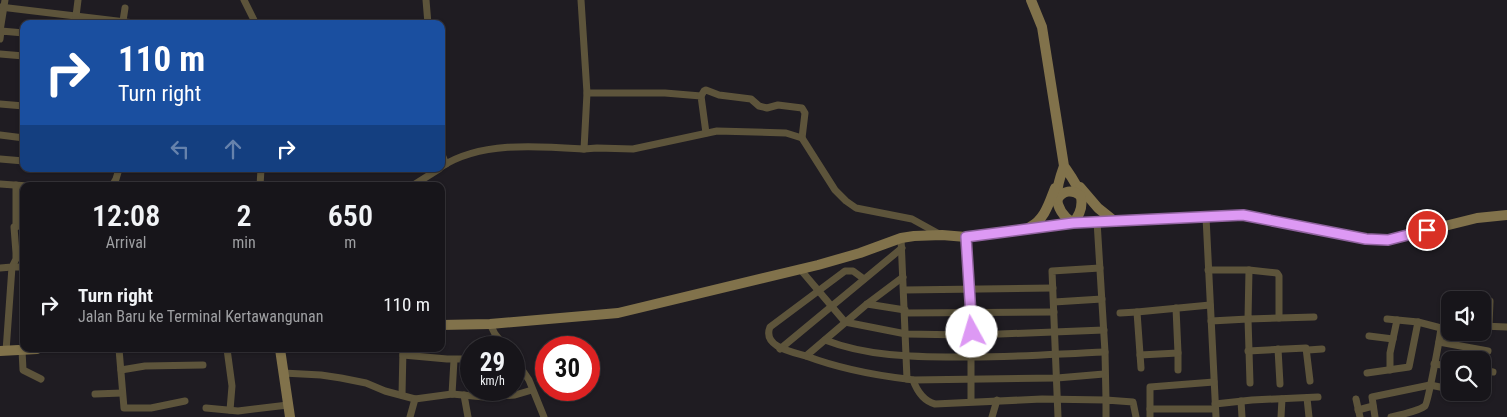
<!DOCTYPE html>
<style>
body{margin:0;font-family:"Roboto Condensed",sans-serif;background:#201e23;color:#f1f3f6;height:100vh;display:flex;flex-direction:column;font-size:19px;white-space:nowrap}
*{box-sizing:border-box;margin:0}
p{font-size:16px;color:#9e9fa2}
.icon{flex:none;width:28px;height:28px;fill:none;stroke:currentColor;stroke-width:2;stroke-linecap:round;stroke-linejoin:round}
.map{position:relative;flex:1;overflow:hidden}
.sheet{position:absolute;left:20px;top:182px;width:425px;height:170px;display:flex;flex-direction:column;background:#17151a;border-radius:10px;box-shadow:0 1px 4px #0004,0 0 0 1px #363439}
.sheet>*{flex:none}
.guide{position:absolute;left:20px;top:20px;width:425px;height:152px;border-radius:10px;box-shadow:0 1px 4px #0004,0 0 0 1px #363439;background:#1a4fa0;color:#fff;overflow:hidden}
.fabs{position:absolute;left:1441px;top:291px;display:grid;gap:10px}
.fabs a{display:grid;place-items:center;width:50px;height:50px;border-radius:10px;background:#17151a;box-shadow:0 1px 4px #0004,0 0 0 1px #363439;font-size:25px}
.speed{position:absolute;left:460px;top:336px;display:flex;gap:10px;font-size:25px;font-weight:700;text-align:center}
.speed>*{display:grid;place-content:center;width:65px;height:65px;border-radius:50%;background:#17151a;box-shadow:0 1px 4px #0004,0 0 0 1px #363439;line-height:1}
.speed small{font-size:12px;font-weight:400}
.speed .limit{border:8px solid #d22;background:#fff;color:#111}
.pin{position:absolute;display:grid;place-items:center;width:42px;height:42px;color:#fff;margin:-21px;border:2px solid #fff;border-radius:50%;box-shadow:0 1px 5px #0007}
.me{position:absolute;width:55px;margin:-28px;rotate:354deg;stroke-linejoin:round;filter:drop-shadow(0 0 4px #0008)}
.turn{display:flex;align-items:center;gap:18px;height:105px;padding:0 15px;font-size:22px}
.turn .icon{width:65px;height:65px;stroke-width:2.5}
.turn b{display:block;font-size:35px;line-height:42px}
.lanes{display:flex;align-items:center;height:48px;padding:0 15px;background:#0003;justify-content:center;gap:25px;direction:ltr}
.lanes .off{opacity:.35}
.eta{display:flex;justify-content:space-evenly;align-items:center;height:85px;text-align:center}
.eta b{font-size:30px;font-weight:600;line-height:35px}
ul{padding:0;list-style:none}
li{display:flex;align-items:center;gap:15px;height:75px;padding:0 15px}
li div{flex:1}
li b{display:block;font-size:19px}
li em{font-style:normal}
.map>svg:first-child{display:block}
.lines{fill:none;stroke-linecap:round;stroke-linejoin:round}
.street{stroke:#5d543b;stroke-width:7}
.secondary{stroke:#81724b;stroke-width:10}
.route-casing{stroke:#90639f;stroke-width:12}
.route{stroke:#dd99f4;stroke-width:9}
</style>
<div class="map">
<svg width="1507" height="417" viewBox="0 0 1507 417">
<rect width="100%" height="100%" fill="#1f1c22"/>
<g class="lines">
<g class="street">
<polyline points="244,0 256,24"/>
<polyline points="426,0 428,24"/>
<polyline points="0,7 134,23"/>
<polyline points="123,21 125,8"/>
<polyline points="75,24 78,0"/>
<polyline points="0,31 5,0"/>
<polyline points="0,39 1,31 24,33"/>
<polyline points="0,54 24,56"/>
<polyline points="587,93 665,93 701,96 706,133"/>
<polyline points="701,96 704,91 706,90 719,95 751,99 759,106 767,108 778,105 802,108 805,113 802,138"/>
<polyline points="0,104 24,106"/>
<polyline points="0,135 24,138"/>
<polyline points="584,149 597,148 633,149 717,131 786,133 802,138 835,190 846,201 856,208 912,219 941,235"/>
<polyline points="441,152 446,164"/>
<polyline points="0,159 24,161"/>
<path d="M 441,167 C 480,141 539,146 584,149 L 587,93 L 581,0"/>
<polyline points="0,184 28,186"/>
<polyline points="112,186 116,179 119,169"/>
<polyline points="260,186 261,169"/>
<polyline points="412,186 439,169"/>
<polyline points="1206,217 1216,417"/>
<polyline points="16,227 16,185"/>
<polyline points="966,237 972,332"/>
<path d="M 901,238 L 907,379 L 913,380 C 917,391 924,401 935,404 L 1042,399 L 1106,400 L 1105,352 L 1097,221"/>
<polyline points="0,268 12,267 16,259 16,253 14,227"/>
<polyline points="800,269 845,322 906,334 966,335"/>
<polyline points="1208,270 1249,270 1248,319 1314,317"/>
<polyline points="1249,270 1277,273 1279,276 1279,318"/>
<path d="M 903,277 L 867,304 L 806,356 C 838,368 873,375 907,379"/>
<polyline points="904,290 1053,288"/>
<polyline points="1482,301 1490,301 1489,326"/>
<polyline points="1054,302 1102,299"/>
<polyline points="867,304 905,310"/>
<polyline points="905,313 1054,312"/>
<polyline points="1120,313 1137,312"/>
<polyline points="1387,319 1418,322 1441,328"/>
<polyline points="1211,321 1248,319 1250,383"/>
<polyline points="490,324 495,334 506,348"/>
<polyline points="1482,326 1507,327"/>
<polyline points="975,335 1104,330"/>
<polyline points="1369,336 1393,339"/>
<path d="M 825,340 C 866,356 912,357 956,357 C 1006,358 1055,354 1105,352"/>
<polyline points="1439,342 1488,351"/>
<polyline points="119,349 124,408 151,408 185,401"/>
<polyline points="227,349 232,386 230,410"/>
<polyline points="780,349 902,248"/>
<polyline points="1278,349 1280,384"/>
<polyline points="22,350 23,370 41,379"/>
<polyline points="1308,350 1322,349"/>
<polyline points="6,351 12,267 24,267"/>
<polyline points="1248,351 1306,348 1310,381"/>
<polyline points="1178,353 1178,370"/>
<polyline points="403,355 447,359 471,359"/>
<polyline points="1140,355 1178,353 1176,308"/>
<path d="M 806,356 C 793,352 762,347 770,327 L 845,271 L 853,271 L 864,279"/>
<polyline points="514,358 529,380 544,417"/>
<polyline points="1434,364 1450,366"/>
<polyline points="1141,368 1137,312 1210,305"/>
<polyline points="121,370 145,366 203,365"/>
<polyline points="1390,370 1390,353 1397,320"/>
<polyline points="1482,370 1493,372"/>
<polyline points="283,373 321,375 341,378 366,383 385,391 415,399"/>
<polyline points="1367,373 1409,367 1418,322"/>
<polyline points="913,380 1057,378 1104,374"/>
<polyline points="95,394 122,393"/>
<polyline points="452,394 454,360"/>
<polyline points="402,395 403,349"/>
<polyline points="464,395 468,417"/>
<polyline points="1460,397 1461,392"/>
<polyline points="1307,398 1309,417"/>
<polyline points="1356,399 1360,417"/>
<polyline points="971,401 971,343"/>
<polyline points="1241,401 1242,417"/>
<polyline points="1215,404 1252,400 1318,397"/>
<polyline points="206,408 238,411 288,405"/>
<polyline points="1150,409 1215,409"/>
<polyline points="1358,410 1373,406"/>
<polyline points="410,417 415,399 452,394 484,397 515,395 532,390"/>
<polyline points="992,417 997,400"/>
<polyline points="1058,417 1052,271 1100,268"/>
<polyline points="1106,417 1106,400 1133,402 1136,417"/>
<polyline points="1150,417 1150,387 1214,382"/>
<polyline points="1281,417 1282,399"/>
<polyline points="1375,417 1372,397 1430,385 1450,389"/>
<path d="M 1391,417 C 1400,415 1419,411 1425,406 C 1428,403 1440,337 1441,328 L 1450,325"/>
</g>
<g class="secondary">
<path d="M 1031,0 L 1042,27 L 1064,166 C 1077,185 1091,202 1073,223 C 1050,208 1056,188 1064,166"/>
<polyline points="1080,187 1098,208 1113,220"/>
<path d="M 1057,200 C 1063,190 1072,189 1081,196"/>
<path d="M 1030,227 C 1045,219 1049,203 1055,188"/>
<polyline points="441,325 490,324 618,313 818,265 860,253 901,238 914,236 942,235 966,237 1073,223 1243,215 1366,239 1388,240 1477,218 1507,215"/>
<polyline points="280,349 290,417"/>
<polyline points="0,351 37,349"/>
</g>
</g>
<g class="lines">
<g class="route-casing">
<polyline id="route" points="972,332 966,237 1073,223 1243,215 1366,239 1388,240 1427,230"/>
</g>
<use href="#route" class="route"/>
</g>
</svg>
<div class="fabs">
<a><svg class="icon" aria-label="sound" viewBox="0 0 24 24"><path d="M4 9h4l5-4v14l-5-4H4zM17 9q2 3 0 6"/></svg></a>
<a><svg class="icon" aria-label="search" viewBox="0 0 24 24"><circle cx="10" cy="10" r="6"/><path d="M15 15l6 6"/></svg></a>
</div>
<div class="speed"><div>29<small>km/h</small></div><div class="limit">30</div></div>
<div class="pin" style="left:1427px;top:230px;background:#d93025"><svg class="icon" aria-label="arrive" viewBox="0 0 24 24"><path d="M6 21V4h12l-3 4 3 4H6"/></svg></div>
<svg class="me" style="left:972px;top:332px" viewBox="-20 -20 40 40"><circle r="19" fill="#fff"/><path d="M0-13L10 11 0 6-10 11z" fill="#dd99f4"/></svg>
<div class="guide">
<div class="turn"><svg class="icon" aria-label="right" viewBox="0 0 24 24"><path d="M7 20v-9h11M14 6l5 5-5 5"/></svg><div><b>110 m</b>Turn right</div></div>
<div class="lanes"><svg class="icon off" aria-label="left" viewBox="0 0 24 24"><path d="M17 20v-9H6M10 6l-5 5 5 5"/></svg><svg class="icon off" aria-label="ahead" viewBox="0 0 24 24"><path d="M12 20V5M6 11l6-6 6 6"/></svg><svg class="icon" aria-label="right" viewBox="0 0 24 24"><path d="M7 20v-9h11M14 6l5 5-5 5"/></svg></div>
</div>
<section class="sheet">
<div class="eta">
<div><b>12:08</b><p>Arrival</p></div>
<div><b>2</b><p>min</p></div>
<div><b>650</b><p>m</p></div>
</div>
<ul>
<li><svg class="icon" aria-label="right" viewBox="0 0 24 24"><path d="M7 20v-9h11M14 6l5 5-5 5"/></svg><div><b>Turn right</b><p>Jalan Baru ke Terminal Kertawangunan</p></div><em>110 m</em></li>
</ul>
</section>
</div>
